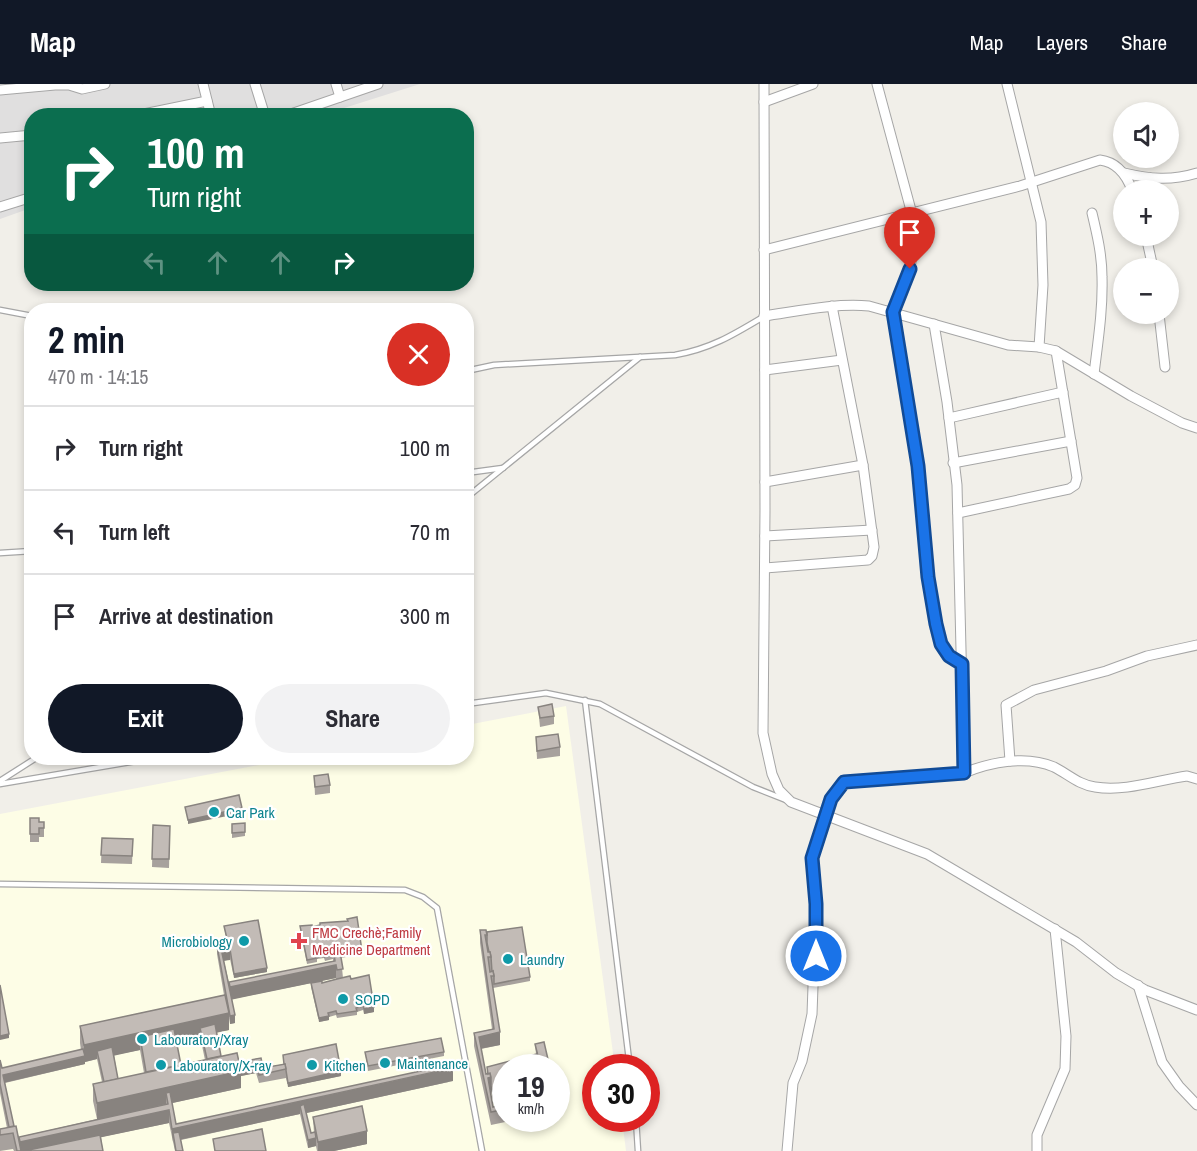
<!DOCTYPE html>
<meta charset="utf-8">
<style>
body{margin:0;font-family:"Archivo Narrow",sans-serif;background:#f2f2f3;color:#2b2b33;height:100vh;display:flex;flex-direction:column;font-size:22px;white-space:nowrap}
*{box-sizing:border-box;margin:0}
p{font-size:20px;color:#7c7c81}
.icon{flex:none;width:33px;height:33px;fill:none;stroke:currentColor;stroke-width:2;stroke-linecap:round;stroke-linejoin:round}
.map{position:relative;flex:1;overflow:hidden}
.side{position:absolute;left:24px;top:219px;width:450px;height:462px;display:flex;flex-direction:column;background:#fff;border-radius:24px;box-shadow:0 3px 9px #0003}
.side>*{flex:none}
.top-card{position:absolute;left:24px;top:24px;width:450px;height:183px;border-radius:24px;box-shadow:0 3px 9px #0003;background:#0b6e4f;color:#fff;overflow:hidden}
.controls{position:absolute;left:1113px;top:18px;display:grid;gap:12px}
.controls a{display:grid;place-items:center;width:66px;height:66px;border-radius:50%;background:#fff;box-shadow:0 3px 9px #0003;font-size:30px}
.speed{position:absolute;left:492px;top:970px;display:flex;gap:12px;font-size:30px;font-weight:700;text-align:center}
.speed>*{display:grid;place-content:center;width:78px;height:78px;border-radius:50%;background:#fff;box-shadow:0 3px 9px #0003;line-height:1}
.speed small{font-size:15px;font-weight:400}
.speed .limit{border:9px solid #d22;background:#fff;color:#111}
.pin{position:absolute;display:grid;place-items:center;width:51px;height:51px;color:#fff;margin:-62px -26px;border-radius:50% 50% 50% 0;rotate:-45deg;box-shadow:0 0 6px #0007}
.pin .icon{rotate:45deg}
.me{position:absolute;width:66px;margin:-33px;rotate:0deg;stroke-linejoin:round;filter:drop-shadow(0 0 4px #0008)}
.turn{display:flex;align-items:center;gap:21px;height:126px;padding:0 24px;font-size:27px}
.turn .icon{width:78px;height:78px;stroke-width:2.5}
.turn b{display:block;font-size:42px;line-height:51px}
.lanes{display:flex;align-items:center;height:57px;padding:0 24px;background:#0003;justify-content:center;gap:30px;direction:ltr}
.lanes .off{opacity:.35}
.round{display:grid;place-items:center;flex:none;width:63px;height:63px;border-radius:32px;background:#f2f2f3}
.overview{display:flex;align-items:center;justify-content:space-between;height:102px;padding:0 24px}
h1{font-size:36px;font-weight:800;line-height:45px;color:#111827}
.primary-button{display:flex;gap:12px;margin-top:auto;padding:12px 24px}
.primary-button a{flex:1;height:69px;border-radius:36px;background:#111827;color:#fff;font-size:24px;font-weight:800;line-height:69px;text-align:center}
.primary-button a+a{background:#f2f2f3;color:#2b2b33}
ul{padding:0;list-style:none}
li{display:flex;align-items:center;gap:18px;height:84px;padding:0 24px;border-top:2px solid #e1e1e2}
li div{flex:1}
li b{display:block;font-size:22px}
li em{font-style:normal}
header{display:flex;align-items:center;gap:36px;box-sizing:border-box;height:84px;padding:0 30px;background:#111827;color:#fff}
header strong{font-size:28px}
nav{display:flex;gap:33px;margin-inline-start:auto;font-size:21px}
.map>svg:first-child{display:block}
.residential{fill:#e0dfdf}
.education{fill:#fdfde6;fill-rule:evenodd}
.lines{fill:none;stroke-linecap:round;stroke-linejoin:round}
.lane-casing{stroke:#a6a6a6;stroke-width:7}
.street-casing{stroke:#a6a6a6;stroke-width:11}
.lane{stroke:#fff;stroke-width:4.5}
.street{stroke:#fff;stroke-width:9}
.wall{fill:#a7a19d;fill-rule:evenodd}
.shaded-wall{fill:#88837f}
.building{fill:#c2bbb6;stroke:#88837f;stroke-width:1.5}
.route-casing{stroke:#114b97;stroke-width:15}
.route{stroke:#1a73e8;stroke-width:10}
.culture-dot{fill:#0f9aa8;stroke:#fff;stroke-width:2}
.health-dot{fill:#e0444e;stroke:#fff;stroke-width:2}
.labels{text-anchor:middle;dominant-baseline:central;stroke-width:4.5;stroke-linejoin:round;paint-order:stroke}
.culture-label{font-size:15px;fill:#0d838f;stroke:#fff;text-anchor:start}
.health-label{font-size:15px;fill:#be3a42;stroke:#fff;text-anchor:start}
</style>
<header>
<strong>Map</strong>
<nav><a>Map</a><a>Layers</a><a>Share</a></nav>
</header>
<div class="map">
<svg width="1197" height="1067" viewBox="0 0 1197 1067">
<rect width="100%" height="100%" fill="#f1efe9"/>
<polygon class="residential" points="0,0 420,0 322,31 32,32 31,124 0,135"/>
<path class="education" d="M 566,622 L 615,984 L 596,984 L 596,1035 L 622,1035 L 626,1067 L 0,1067 L 0,730 L 296,674 L 466,674 L 467,641 ZM 506,984 L 556,984 L 556,1035 L 506,1035 Z"/>
<g class="lines">
<g class="lane-casing">
<g id="lane">
<polyline points="0,226 32,232"/>
<path d="M 466,287 L 494,281 L 675,271 C 710,265 733,251 763,233"/>
<polyline points="466,389 503,384"/>
<polyline points="466,414 640,273"/>
<polyline points="0,469 32,467"/>
<polyline points="585,616 630,984"/>
<polyline points="466,620 546,609 600,620 753,703 786,716"/>
<polyline points="0,697 36,674"/>
<polyline points="0,700 154,674"/>
<polyline points="0,800 405,806 423,813 437,824 482,1067"/>
<polyline points="636,1035 638,1067"/>
</g>
</g>
<g class="street-casing">
<g id="street">
<polyline points="203,0 211,32"/>
<polyline points="255,0 265,32"/>
<polyline points="336,0 340,13"/>
<polyline points="764,0 765,425 763,649 772,690 779,706 791,718 927,770 1076,858 1116,889 1145,906 1197,926"/>
<polyline points="877,0 912,130 912,171 910,185 893,228 918,382 928,493 936,540 941,560 949,572 962,580"/>
<polyline points="1007,0 1041,138 1043,201 1039,263"/>
<polyline points="0,6 55,1 69,1 82,5 105,0"/>
<polyline points="764,18 813,0"/>
<polyline points="134,32 207,17"/>
<polyline points="285,32 378,0"/>
<polyline points="0,54 32,51"/>
<path d="M 1124,89 C 1150,95 1171,97 1197,89"/>
<polyline points="0,123 32,113"/>
<path d="M 1092,129 C 1097,150 1102,171 1102,193 C 1103,225 1098,257 1094,290"/>
<polyline points="1146,152 1153,184"/>
<path d="M 764,166 L 1020,102 L 1100,76 C 1117,78 1126,90 1132,106"/>
<polyline points="1159,230 1165,283"/>
<path d="M 764,232 C 799,227 834,219 869,222 L 1008,261 L 1039,263 L 1056,267 L 1131,312 L 1182,339 L 1197,344"/>
<polyline points="934,240 947,318 957,401 964,689"/>
<polyline points="765,286 842,276"/>
<polyline points="949,334 1063,308"/>
<polyline points="953,379 1071,357"/>
<polyline points="765,398 863,381"/>
<polyline points="958,429 1069,405 1075,401 1077,394 1056,267"/>
<polyline points="765,452 872,446"/>
<polyline points="765,484 868,476 872,472 874,463 863,381 832,222"/>
<polyline points="1010,677 1006,621 1034,606 1106,587 1147,572 1197,561"/>
<polyline points="1138,901 1162,978 1179,1002 1197,1021"/>
<path d="M 787,1067 L 793,999 L 802,977 L 812,930 L 816,820 L 812,774 L 831,715 L 844,697 L 964,689 C 991,678 1026,671 1054,683 C 1068,690 1079,701 1095,703 C 1125,708 1158,696 1187,692 L 1197,695"/>
<polyline points="1037,1067 1037,1051 1065,985 1066,952 1055,845"/>
</g>
</g>
<use href="#lane" class="lane"/>
<use href="#street" class="street"/>
</g>
<g class="wall">
<polygon points="538,623 554,632 554,640 540,643"/>
<polygon points="536,653 560,663 560,672 537,675"/>
<polygon points="314,692 330,701 330,709 315,711"/>
<polygon points="30,734 39,738 44,738 44,753 39,753 39,758 30,758"/>
<polygon points="245,739 245,752 232,754 232,740"/>
<polygon points="153,741 170,742 169,784 152,783"/>
<polygon points="102,754 133,755 132,780 101,779"/>
<path d="M 224,842 L 267,888 L 234,894 L 230,875 L 224,877 L 229,899 L 333,877 L 333,875 L 325,877 L 324,874 L 317,875 L 317,878 L 307,880 L 300,842 L 312,843 L 362,867 L 362,871 L 346,871 L 346,873 L 341,874 L 343,894 L 351,895 L 374,928 L 364,930 L 363,926 L 357,928 L 357,931 L 337,934 L 336,931 L 329,933 L 329,936 L 319,938 L 311,903 L 311,899 L 322,899 L 336,895 L 336,894 L 232,915 L 235,939 L 230,940 L 229,934 L 229,946 L 216,948 L 221,972 L 239,978 L 263,984 L 284,980 L 283,971 L 341,992 L 288,1003 L 286,994 L 259,999 L 256,989 L 241,992 L 241,1004 L 172,1019 L 176,1040 L 453,997 L 306,1029 L 311,1049 L 314,1049 L 313,1033 L 367,1060 L 334,1067 L 317,1067 L 316,1062 L 308,1064 L 300,1030 L 181,1056 L 183,1067 L 175,1067 L 169,1039 L 101,1053 L 103,1067 L 14,1067 L 13,1065 L 0,1067 L 0,1045 L 7,1044 L 0,1009 L 0,976 L 2,984 L 81,966 L 80,959 L 80,942 L 224,911 L 217,870 L 217,862 L 227,860 ZM 200,952 L 205,976 L 181,981 L 176,957 ZM 140,966 L 144,989 L 118,995 L 114,971 ZM 97,975 L 102,998 L 93,1000 L 93,1017 L 97,1035 L 19,1053 L 14,1042 L 5,999 L 85,980 L 85,978 Z"/>
<path d="M 480,846 L 487,848 L 530,893 L 530,897 L 493,904 L 500,961 L 481,965 L 486,990 L 487,990 L 487,983 L 536,970 L 535,960 L 550,984 L 506,984 L 506,1035 L 520,1035 L 491,1041 L 474,962 L 474,949 L 492,945 L 480,859 ZM 490,1006 L 491,1006 L 494,1021 L 503,1019 L 504,1021 L 493,1023 Z"/>
<polygon points="365,968 444,968 444,972 368,987"/>
</g>
<g class="shaded-wall">
<polygon points="242,724 242,729 188,740 188,736"/>
<polygon points="230,867 230,876 222,877 222,869"/>
<polygon points="336,881 336,894 230,916 230,903"/>
<polygon points="267,884 267,888 234,894 234,890"/>
<polygon points="374,923 374,928 364,930 364,925"/>
<polygon points="229,929 229,946 202,952 200,944 200,952 142,965 140,953 140,966 99,975 97,967 97,975 85,978 85,980 3,999 3,991 84,972 84,961"/>
<polygon points="235,931 235,939 230,940 230,932"/>
<polygon points="329,932 329,936 319,938 319,934"/>
<polygon points="500,948 500,961 479,965 479,953"/>
<polygon points="9,950 9,954 0,956 0,952"/>
<polygon points="256,980 256,989 241,992 241,1004 168,1020 166,1009 166,1020 97,1036 97,1019"/>
<polygon points="453,984 453,997 302,1030 300,1022 300,1030 174,1057 173,1049 172,1058 172,1045"/>
<polygon points="341,987 341,992 288,1003 288,999"/>
<polygon points="491,993 491,1006 488,1007 488,994"/>
<polygon points="503,1015 503,1019 494,1021 494,1017"/>
<polygon points="169,1026 169,1039 36,1067 19,1067 19,1058"/>
<polygon points="367,1047 367,1060 334,1067 318,1067 318,1058"/>
<polygon points="316,1054 316,1062 308,1064 308,1056"/>
</g>
<g class="building">
<polygon points="552,620 554,632 540,634 538,623"/>
<polygon points="558,650 560,663 537,667 536,653"/>
<polygon points="328,690 330,701 315,703 314,692"/>
<polygon points="239,711 242,724 188,736 185,723"/>
<polygon points="30,734 39,734 39,738 44,738 44,744 39,744 39,750 30,750"/>
<polygon points="245,739 245,748 232,749 232,740"/>
<polygon points="153,741 170,742 169,775 152,775"/>
<polygon points="102,754 133,755 132,772 101,771"/>
<polygon points="357,833 362,867 346,867 346,869 340,870 339,862 333,863 333,871 325,873 324,870 317,871 317,874 307,876 300,842 312,841 312,843 320,841 320,839 348,837 347,835"/>
<polygon points="258,836 267,884 234,890 229,859 228,859 224,842"/>
<polygon points="522,843 530,893 494,900 494,892 493,887 492,888 491,873 490,868 489,868 487,859 487,848"/>
<polygon points="480,846 486,846 487,851 485,851 488,868 490,868 491,873 488,873 490,888 493,887 494,892 491,892 500,948 479,953 486,990 490,989 491,993 488,994 493,1023 506,1020 506,1025 491,1028 474,949 494,945"/>
<polygon points="229,859 230,867 222,869 235,931 230,932 217,862"/>
<polygon points="339,862 343,885 337,886 336,881 230,903 229,898 335,877 333,863"/>
<polygon points="369,891 374,923 364,925 363,922 356,924 357,927 337,930 336,927 328,929 329,932 319,934 311,899 322,897 322,899 337,895 350,892 351,895"/>
<polygon points="0,901 9,950 0,952"/>
<polygon points="225,911 229,929 84,961 80,942"/>
<polygon points="215,940 221,972 207,975 200,944"/>
<polygon points="174,945 181,981 146,988 140,953"/>
<polygon points="441,954 444,968 368,982 365,968"/>
<polygon points="544,958 550,984 541,984 535,960"/>
<polygon points="336,960 341,987 288,999 285,980 284,980 283,971"/>
<polygon points="112,963 118,995 104,998 97,967"/>
<polygon points="83,965 85,972 3,991 14,1042 9,1043 0,1000 0,976 2,984"/>
<polygon points="237,969 241,987 97,1019 93,1000"/>
<polygon points="537,970 540,984 506,984 506,1020 505,1021 503,1015 494,1017 491,1002 491,993 490,989 488,990 487,983"/>
<polygon points="261,974 263,984 285,980 286,985 259,991 256,980 241,984 239,978"/>
<polygon points="453,980 453,984 172,1045 169,1026 20,1058 19,1053 168,1020 166,1009 170,1008 176,1040"/>
<polygon points="304,1020 311,1049 315,1048 316,1054 308,1056 300,1022"/>
<polygon points="362,1022 367,1047 318,1058 313,1033"/>
<polygon points="16,1042 21,1067 17,1067 13,1049 0,1051 0,1045"/>
<polygon points="262,1045 266,1067 215,1067 213,1055"/>
<polygon points="179,1048 183,1067 176,1067 173,1049"/>
<polygon points="100,1051 103,1067 24,1067"/>
</g>
<g class="lines">
<g class="route-casing">
<polyline id="route" points="816,872 816,820 812,774 831,715 844,698 964,689 962,580 949,572 941,560 936,540 928,493 918,382 893,228 910,185"/>
</g>
<use href="#route" class="route"/>
</g>
<g class="culture-dot">
<circle cx="214" cy="728" r="6"/>
<circle cx="244" cy="857" r="6"/>
<circle cx="508" cy="875" r="6"/>
<circle cx="343" cy="915" r="6"/>
<circle cx="142" cy="955" r="6"/>
<circle cx="385" cy="979" r="6"/>
<circle cx="161" cy="981" r="6"/>
<circle cx="312" cy="981" r="6"/>
</g>
<path class="health-dot" d="M296 848h6v6h6v6h-6v6h-6v-6h-6v-6h6z"/>
<g class="labels">
<g class="culture-label">
<text x="226" y="728">Car Park</text>
<text x="232" y="857" text-anchor="end">Microbiology</text>
<text x="520" y="875">Laundry</text>
<text x="355" y="915">SOPD</text>
<text x="154" y="955">Labouratory/Xray</text>
<text x="397" y="979">Maintenance</text>
<text x="173" y="981">Labouratory/X-ray</text>
<text x="324" y="981">Kitchen</text>
</g>
<g class="health-label">
<text x="312" y="848">FMC Crechè;Family<tspan x="312" dy="17">Medicine Department</tspan></text>
</g>
</g>
</svg>
<div class="controls">
<a><svg class="icon" aria-label="sound" viewBox="0 0 24 24"><path d="M4 9h4l5-4v14l-5-4H4zM17 9q2 3 0 6"/></svg></a>
<a>+</a>
<a>−</a>
</div>
<div class="speed"><div>19<small>km/h</small></div><div class="limit">30</div></div>
<div class="pin" style="left:910px;top:185px;background:#d93025"><svg class="icon" aria-label="arrive" viewBox="0 0 24 24"><path d="M6 21V4h12l-3 4 3 4H6"/></svg></div>
<svg class="me" style="left:816px;top:872px" viewBox="-20 -20 40 40"><circle r="17" fill="#1a73e8" stroke="#fff" stroke-width="3"/><path d="M0-11L8 9 0 5-8 9z" fill="#fff"/></svg>
<div class="top-card">
<div class="turn"><svg class="icon" aria-label="right" viewBox="0 0 24 24"><path d="M7 20v-9h11M14 6l5 5-5 5"/></svg><div><b>100 m</b>Turn right</div></div>
<div class="lanes"><svg class="icon off" aria-label="left" viewBox="0 0 24 24"><path d="M17 20v-9H6M10 6l-5 5 5 5"/></svg><svg class="icon off" aria-label="ahead" viewBox="0 0 24 24"><path d="M12 20V5M6 11l6-6 6 6"/></svg><svg class="icon off" aria-label="ahead" viewBox="0 0 24 24"><path d="M12 20V5M6 11l6-6 6 6"/></svg><svg class="icon" aria-label="right" viewBox="0 0 24 24"><path d="M7 20v-9h11M14 6l5 5-5 5"/></svg></div>
</div>
<section class="side">
<div class="overview"><div><h1>2 min</h1><p>470 m · 14:15</p></div><a class="round" style="background:#d93025;color:#fff"><svg class="icon" aria-label="close" viewBox="0 0 24 24"><path d="M6 6l12 12M18 6L6 18"/></svg></a></div>
<ul>
<li><svg class="icon" aria-label="right" viewBox="0 0 24 24"><path d="M7 20v-9h11M14 6l5 5-5 5"/></svg><div><b>Turn right</b></div><em>100 m</em></li>
<li><svg class="icon" aria-label="left" viewBox="0 0 24 24"><path d="M17 20v-9H6M10 6l-5 5 5 5"/></svg><div><b>Turn left</b></div><em>70 m</em></li>
<li><svg class="icon" aria-label="arrive" viewBox="0 0 24 24"><path d="M6 21V4h12l-3 4 3 4H6"/></svg><div><b>Arrive at destination</b></div><em>300 m</em></li>
</ul>
<div class="primary-button"><a>Exit</a><a>Share</a></div>
</section>
</div>
